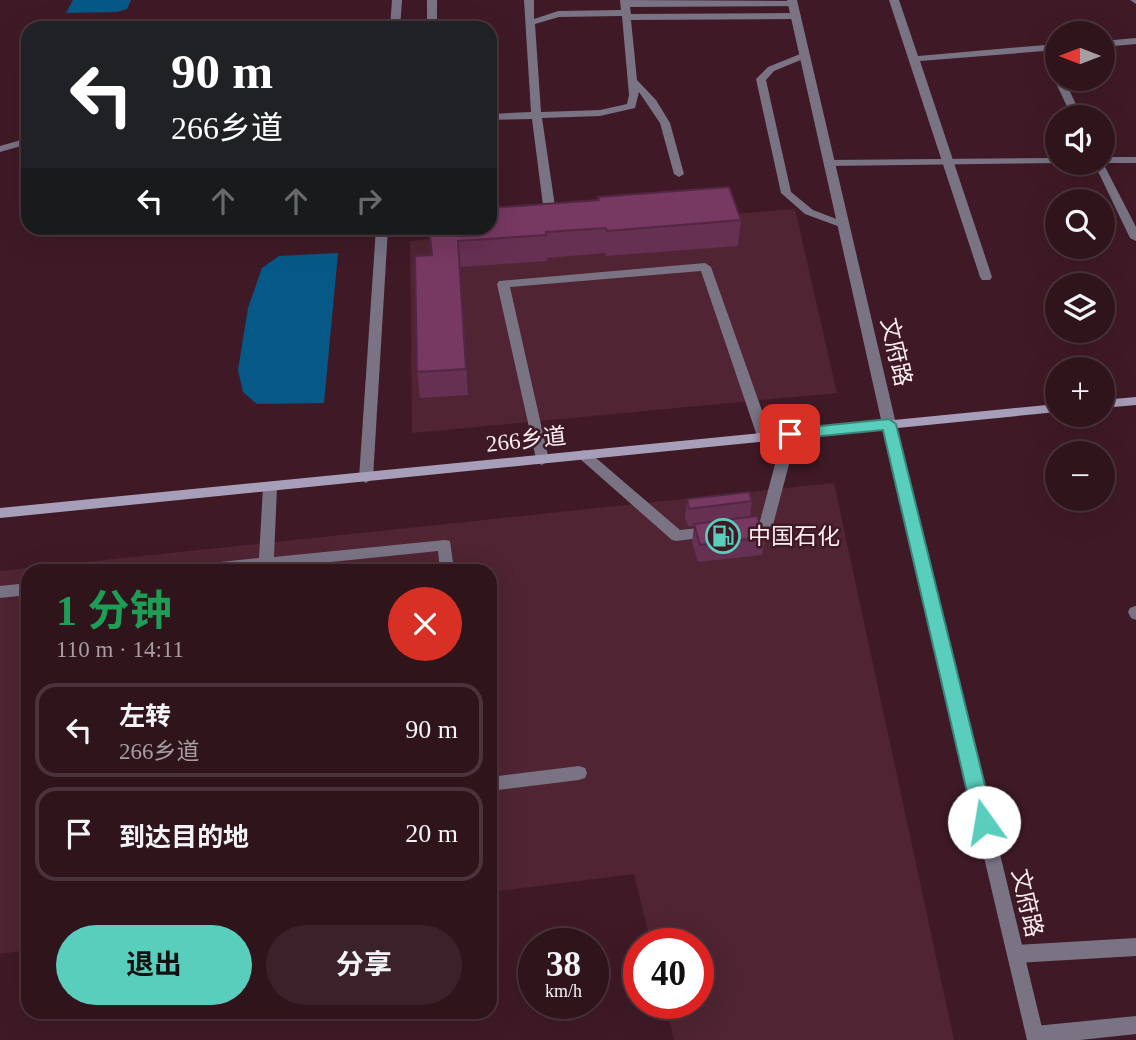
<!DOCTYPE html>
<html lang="zh">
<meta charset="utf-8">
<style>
body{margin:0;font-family:"Times New Roman","Noto Sans SC",serif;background:#3b2129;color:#f1f3f6;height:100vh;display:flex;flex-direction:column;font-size:26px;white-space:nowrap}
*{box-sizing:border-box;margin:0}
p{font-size:23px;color:#a79ea3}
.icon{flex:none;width:38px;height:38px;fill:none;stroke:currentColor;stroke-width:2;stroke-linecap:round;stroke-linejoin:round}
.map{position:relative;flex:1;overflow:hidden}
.drawer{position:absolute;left:21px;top:564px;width:476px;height:455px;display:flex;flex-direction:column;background:#2f141c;border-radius:21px;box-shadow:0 7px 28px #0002,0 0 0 2px #4a333b}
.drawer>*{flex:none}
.banner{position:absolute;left:21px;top:21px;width:476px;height:214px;border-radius:21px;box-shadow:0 7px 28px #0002,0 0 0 2px #4a333b;background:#202124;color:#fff;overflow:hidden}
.needle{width:46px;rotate:270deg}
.tools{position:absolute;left:1045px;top:21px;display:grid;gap:14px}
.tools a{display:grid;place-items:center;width:70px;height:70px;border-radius:50%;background:#2f141c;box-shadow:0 7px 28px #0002,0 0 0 2px #4a333b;font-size:35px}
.speed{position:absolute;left:518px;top:928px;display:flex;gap:14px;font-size:35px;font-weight:700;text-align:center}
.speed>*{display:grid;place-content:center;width:91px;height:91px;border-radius:50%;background:#2f141c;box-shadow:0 7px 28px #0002,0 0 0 2px #4a333b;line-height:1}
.speed small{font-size:18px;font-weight:400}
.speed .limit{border:10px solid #d22;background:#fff;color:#111}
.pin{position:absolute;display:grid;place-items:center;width:60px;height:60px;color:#fff;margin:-30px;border-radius:14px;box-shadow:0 4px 10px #0006}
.me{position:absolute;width:77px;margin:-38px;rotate:347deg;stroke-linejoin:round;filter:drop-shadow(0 0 5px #0008)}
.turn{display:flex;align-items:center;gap:24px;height:147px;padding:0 35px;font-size:32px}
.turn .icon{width:91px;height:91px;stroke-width:2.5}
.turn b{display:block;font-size:49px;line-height:60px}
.lanes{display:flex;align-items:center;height:66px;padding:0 35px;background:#0003;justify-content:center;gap:35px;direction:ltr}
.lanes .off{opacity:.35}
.round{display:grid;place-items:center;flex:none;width:74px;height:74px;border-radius:37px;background:#3b2129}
.head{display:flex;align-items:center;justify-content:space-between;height:119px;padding:0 35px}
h1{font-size:42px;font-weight:700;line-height:52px;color:#1e9e55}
.cta{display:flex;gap:14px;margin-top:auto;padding:14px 35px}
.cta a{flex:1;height:80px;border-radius:42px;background:#5acebc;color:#111;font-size:28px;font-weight:700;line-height:80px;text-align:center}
.cta a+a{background:#3b2129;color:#f1f3f6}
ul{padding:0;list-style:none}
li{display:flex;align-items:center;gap:21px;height:94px;margin:0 14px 10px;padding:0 21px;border:4px solid #4a333b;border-radius:21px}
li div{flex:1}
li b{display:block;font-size:26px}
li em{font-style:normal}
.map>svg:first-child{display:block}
.built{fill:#502432}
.water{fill:#065987}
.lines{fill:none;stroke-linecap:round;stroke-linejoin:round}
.service{fill:#797384;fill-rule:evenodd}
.minor{fill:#797384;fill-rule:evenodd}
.tertiary{fill:#797384;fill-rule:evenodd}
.secondary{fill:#a79eb9;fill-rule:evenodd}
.wall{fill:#663053}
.building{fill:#773861;stroke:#532744;stroke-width:2}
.route{fill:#5acebc;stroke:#3a867a;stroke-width:2}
.labels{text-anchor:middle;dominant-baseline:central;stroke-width:5;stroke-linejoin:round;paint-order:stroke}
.street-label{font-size:23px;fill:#fcedf0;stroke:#3f1a26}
.poi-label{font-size:23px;fill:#fcedf0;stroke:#3f1a26;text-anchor:start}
</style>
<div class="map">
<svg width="1136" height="1040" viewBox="0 0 1136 1040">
<rect width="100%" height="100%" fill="#3f1a26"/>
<g class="built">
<polygon points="795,209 837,393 412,433 410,241"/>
<polygon points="834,483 954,1040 674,1040 665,1003 698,1003 698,943 651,943 634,874 490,892 490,570 28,570 28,950 0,954 0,571"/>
</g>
<g class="water">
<polygon points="73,0 131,0 127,9 117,12 66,13"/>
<polygon points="338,253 324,403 257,404 243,392 238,370 248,308 262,268 279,256"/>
</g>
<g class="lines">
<g class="service">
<rect x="427" y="0" width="10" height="28"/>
<path d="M 524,0 L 534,0 L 534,19 L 558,11 L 621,10 L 620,0 L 793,1 L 796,2 L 796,6 L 630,7 L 631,14 L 796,13 L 801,16 L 796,19 L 631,20 L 637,80 L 656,100 L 670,123 L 684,174 L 679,177 L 674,174 L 660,123 L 639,92 L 635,108 L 600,116 L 542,118 L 556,213 L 550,216 L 544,213 L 532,119 L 490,120 L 490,114 L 531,112 ZM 622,16 L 629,95 L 627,104 L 600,110 L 541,112 L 535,24 L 559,17 Z"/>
<polygon points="889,0 899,0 918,56 1057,44 1057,50 920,61 992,277 990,280 982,280 980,277"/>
<polygon points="1130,0 1136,0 1136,4"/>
<polygon points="1136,38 1136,44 1102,47 1102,41"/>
<polygon points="805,52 808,53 808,57 774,71 766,80 791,192 813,210 847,223 849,225 843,228 805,214 781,193 756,79 768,67"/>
<polygon points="1056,77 1064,79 1082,117 1072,117 1054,79"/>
<polygon points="28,138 28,144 0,152 0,146"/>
<polygon points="1102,161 1136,227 1136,241 1130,238 1094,163 1102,163"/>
<polygon points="705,263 711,267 771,436 769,439 759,439 757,436 701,271 510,287 549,460 542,465 537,463 497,284 499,281"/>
<path d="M 790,429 L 797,434 L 773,525 C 767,533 748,535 738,532 L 736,528 L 738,524 L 760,521 L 783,434 Z"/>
<polygon points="584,450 589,452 680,530 709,527 714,528 716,532 714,536 677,541 672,540 579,458 577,455 579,452"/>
<polygon points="270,482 277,487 274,557 445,540 450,541 454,570 440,570 438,551 273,568 273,570 194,570 196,566 201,564 259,558 263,487"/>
<polygon points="28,583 28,595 0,598 0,586"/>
<polygon points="1135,606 1136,606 1136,620 1131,618 1128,612 1130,608"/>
<polygon points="579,766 585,768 587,773 585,778 579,780 490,791 490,777"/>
<polygon points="1136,938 1136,956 1016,963 1010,960 1007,954 1010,948 1016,945"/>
<polygon points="1136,1016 1136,1034 1080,1040 1028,1040 1026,1035 1028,1028 1035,1026"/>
</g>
<g class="minor">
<polygon points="392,0 402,0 400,28 390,28"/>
<rect x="1102" y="157" width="34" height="6"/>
<polygon points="1057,158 1057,163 1061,163 829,166 824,163 829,160"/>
<polygon points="376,228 388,228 373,478 366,483 359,478"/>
</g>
<polygon class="tertiary" points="787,0 797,0 896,424 1045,1040 1027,1040 882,424"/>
<g class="secondary">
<polygon points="1136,397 1136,405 1102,408 1102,400"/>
<polygon points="1057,404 1057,412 0,518 0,508"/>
</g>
</g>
<g class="wall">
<polygon points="598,197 741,220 738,246 606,256 605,253 547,258 547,261 460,267 468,395 420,398 417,372 432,255 429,228 598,200"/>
<polygon points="687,499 752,501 750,517 765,537 762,555 698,562 692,542 694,526 688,526 685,517"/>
</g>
<g class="building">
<polygon points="729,187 741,220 607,231 606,228 546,232 546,235 458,241 466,369 417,372 415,256 432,255 429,228 490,228 490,208 599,200 598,197"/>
<polygon points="749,492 752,501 689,509 687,499"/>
<polygon points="757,516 765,537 700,545 694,524"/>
</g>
<polygon class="route" points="889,419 896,424 994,822 991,828 984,830 977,828 974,822 883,430 790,439 782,434 790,429"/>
<defs>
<g id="fuel-ring" transform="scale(1.75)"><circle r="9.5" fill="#3f1a26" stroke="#5acebc" stroke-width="1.5"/><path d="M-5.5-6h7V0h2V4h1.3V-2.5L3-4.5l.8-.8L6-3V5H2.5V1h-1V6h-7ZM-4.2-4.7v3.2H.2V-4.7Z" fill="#5acebc"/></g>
</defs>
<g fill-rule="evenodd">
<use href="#fuel-ring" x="723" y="536"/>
</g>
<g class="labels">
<g class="street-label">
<text transform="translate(896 352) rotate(77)">文府路</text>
<text transform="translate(526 440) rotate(-6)">266乡道</text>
<text transform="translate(1027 903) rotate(77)">文府路</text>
</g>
<g class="poi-label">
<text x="748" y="536">中国石化</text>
</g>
</g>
</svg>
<div class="tools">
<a><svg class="needle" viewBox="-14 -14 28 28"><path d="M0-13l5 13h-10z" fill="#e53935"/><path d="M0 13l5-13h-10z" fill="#a79ea3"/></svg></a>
<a><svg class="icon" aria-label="sound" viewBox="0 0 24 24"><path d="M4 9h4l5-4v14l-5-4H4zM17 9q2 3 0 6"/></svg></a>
<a><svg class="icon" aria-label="search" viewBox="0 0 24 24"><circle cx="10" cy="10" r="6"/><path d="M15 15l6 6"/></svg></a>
<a><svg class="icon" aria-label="layers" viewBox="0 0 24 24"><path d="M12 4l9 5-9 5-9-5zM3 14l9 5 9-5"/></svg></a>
<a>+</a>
<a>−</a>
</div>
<div class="speed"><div>38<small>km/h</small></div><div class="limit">40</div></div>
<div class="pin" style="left:790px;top:434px;background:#d93025"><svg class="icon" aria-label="arrive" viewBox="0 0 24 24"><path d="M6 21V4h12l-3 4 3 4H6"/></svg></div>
<svg class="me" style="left:984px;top:822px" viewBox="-20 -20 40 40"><circle r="19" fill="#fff"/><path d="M0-13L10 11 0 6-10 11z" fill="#5acebc"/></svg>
<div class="banner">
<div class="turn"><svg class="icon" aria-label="left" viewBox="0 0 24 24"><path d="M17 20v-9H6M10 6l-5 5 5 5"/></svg><div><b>90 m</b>266乡道</div></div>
<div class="lanes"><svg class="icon" aria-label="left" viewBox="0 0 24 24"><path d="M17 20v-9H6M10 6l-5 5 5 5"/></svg><svg class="icon off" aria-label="ahead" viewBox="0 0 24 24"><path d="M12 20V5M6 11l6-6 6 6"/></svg><svg class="icon off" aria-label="ahead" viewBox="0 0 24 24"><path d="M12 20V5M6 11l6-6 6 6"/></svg><svg class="icon off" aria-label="right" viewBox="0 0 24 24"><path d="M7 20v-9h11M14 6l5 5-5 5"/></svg></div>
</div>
<section class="drawer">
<div class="head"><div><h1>1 分钟</h1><p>110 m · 14:11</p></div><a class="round" style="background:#d93025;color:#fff"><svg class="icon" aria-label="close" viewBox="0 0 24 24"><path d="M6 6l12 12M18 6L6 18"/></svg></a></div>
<ul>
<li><svg class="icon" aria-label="left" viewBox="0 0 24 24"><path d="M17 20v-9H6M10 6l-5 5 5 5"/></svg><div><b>左转</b><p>266乡道</p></div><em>90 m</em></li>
<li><svg class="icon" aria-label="arrive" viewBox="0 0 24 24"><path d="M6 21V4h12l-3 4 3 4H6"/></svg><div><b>到达目的地</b></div><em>20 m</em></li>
</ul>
<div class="cta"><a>退出</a><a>分享</a></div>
</section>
</div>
